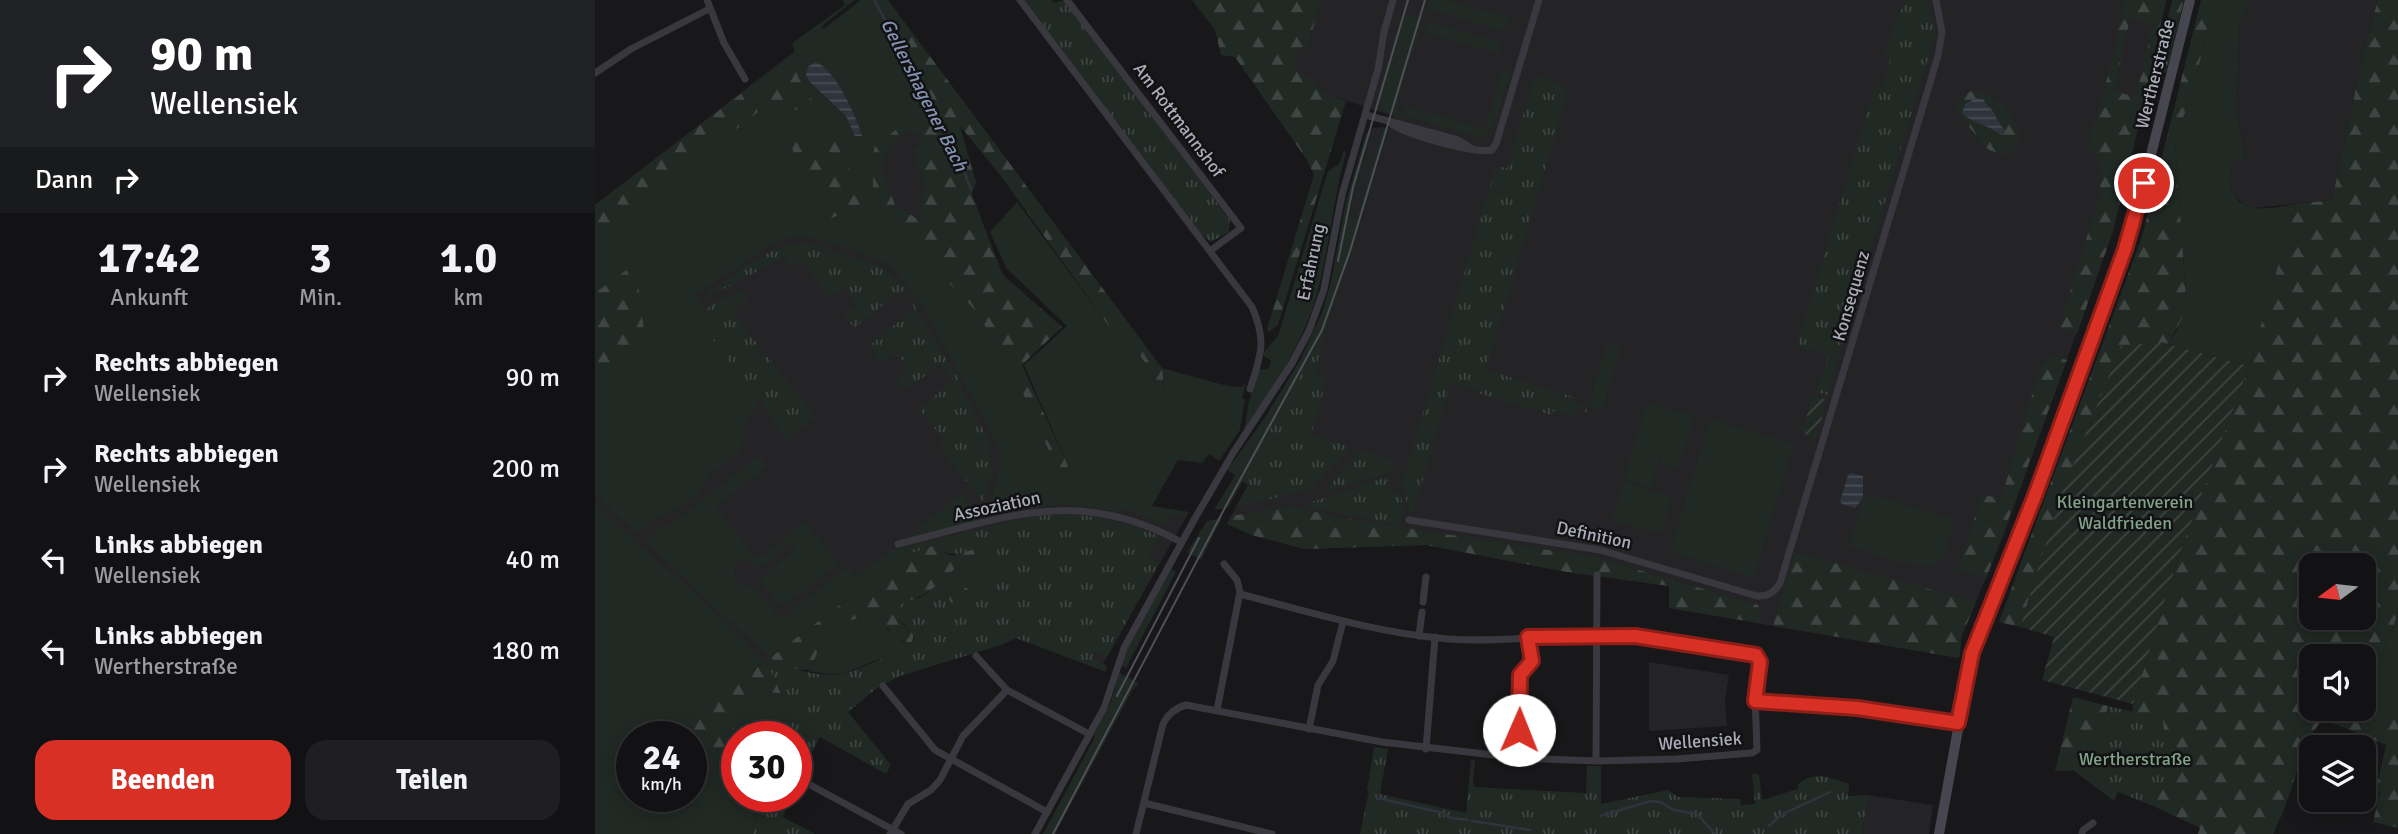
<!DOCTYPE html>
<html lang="de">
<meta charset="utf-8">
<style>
body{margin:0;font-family:Signika,sans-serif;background:#1f1f21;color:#f1f3f6;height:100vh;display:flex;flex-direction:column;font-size:26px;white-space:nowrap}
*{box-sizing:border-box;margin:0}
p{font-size:23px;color:#9c9da0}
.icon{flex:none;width:38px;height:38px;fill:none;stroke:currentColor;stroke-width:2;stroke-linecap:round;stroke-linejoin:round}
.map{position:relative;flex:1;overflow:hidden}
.side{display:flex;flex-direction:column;background:#121113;width:595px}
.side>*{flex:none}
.hud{background:#202124;color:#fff;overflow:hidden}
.needle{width:46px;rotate:255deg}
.controls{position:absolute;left:1704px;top:553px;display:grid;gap:14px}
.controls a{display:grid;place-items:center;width:77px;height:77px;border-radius:14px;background:#121113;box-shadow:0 4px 18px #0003,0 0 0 2px #313133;font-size:35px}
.speed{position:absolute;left:21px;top:721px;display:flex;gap:14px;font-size:35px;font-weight:700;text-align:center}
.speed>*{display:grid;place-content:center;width:91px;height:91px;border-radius:50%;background:#121113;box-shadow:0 4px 18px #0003,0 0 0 2px #313133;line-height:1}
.speed small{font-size:18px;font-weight:400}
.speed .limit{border:10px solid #d22;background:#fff;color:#111}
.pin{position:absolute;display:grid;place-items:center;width:60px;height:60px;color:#fff;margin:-30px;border:4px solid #fff;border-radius:50%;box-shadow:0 2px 7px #0007}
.me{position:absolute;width:77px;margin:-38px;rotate:1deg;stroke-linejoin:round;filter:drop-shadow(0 0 5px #0008)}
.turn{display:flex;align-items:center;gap:24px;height:147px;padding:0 35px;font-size:32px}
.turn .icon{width:91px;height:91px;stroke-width:2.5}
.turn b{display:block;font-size:49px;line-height:60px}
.then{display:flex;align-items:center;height:66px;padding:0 35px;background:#0003;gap:14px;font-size:26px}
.eta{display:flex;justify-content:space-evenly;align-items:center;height:119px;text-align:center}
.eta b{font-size:42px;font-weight:800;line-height:49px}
.action{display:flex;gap:14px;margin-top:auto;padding:14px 35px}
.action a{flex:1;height:80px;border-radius:21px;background:#d93025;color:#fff;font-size:28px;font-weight:800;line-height:80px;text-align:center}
.action a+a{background:#1f1f21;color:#f1f3f6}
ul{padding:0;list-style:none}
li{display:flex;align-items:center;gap:21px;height:91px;padding:0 35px}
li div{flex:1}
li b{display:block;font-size:26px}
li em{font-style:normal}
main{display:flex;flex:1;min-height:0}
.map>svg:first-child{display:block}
.built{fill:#242326}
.grass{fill:#212924}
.forest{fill:url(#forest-firs);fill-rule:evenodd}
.park{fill:url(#park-tufts)}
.garden{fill:url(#garden-furrows)}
.water{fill:url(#water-rules)}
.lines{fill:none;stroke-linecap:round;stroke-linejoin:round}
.stream{stroke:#2e333c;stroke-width:2.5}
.street{stroke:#39383e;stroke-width:7}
.secondary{stroke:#46474e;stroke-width:10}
.tram{stroke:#4f5057;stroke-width:2}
.route-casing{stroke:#8d1f18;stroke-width:18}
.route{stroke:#d93025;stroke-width:12}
.labels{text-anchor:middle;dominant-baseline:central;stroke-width:5;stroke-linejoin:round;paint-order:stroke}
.street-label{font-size:18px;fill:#aaacb8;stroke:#121214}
.park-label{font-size:18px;fill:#82a28a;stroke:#121214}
.water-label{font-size:19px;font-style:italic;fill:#8393b1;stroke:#121214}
</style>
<main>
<section class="side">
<div class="hud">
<div class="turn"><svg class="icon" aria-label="right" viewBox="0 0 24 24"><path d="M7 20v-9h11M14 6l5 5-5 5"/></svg><div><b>90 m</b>Wellensiek</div></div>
<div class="then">Dann<svg class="icon" aria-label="right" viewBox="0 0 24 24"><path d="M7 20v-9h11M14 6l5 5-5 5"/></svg></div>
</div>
<div class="eta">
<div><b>17:42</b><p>Ankunft</p></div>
<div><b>3</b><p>Min.</p></div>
<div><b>1.0</b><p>km</p></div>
</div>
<ul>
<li><svg class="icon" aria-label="right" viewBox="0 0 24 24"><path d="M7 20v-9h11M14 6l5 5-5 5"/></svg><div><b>Rechts abbiegen</b><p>Wellensiek</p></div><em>90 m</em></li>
<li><svg class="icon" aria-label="right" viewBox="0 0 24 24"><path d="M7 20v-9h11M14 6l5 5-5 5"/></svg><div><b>Rechts abbiegen</b><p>Wellensiek</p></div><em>200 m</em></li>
<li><svg class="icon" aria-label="left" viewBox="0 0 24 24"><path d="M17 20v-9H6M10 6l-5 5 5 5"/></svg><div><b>Links abbiegen</b><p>Wellensiek</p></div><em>40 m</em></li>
<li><svg class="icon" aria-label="left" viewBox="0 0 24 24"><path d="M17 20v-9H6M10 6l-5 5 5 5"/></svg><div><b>Links abbiegen</b><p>Wertherstraße</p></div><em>180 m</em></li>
</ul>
<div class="action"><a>Beenden</a><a>Teilen</a></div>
</section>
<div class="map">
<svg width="1803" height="834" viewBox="0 0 1803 834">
<defs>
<pattern id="forest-firs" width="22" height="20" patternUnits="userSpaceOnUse" patternTransform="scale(1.75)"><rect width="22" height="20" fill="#212924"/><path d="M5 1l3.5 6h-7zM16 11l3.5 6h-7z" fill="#3f4542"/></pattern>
<pattern id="park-tufts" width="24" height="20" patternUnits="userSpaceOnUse" patternTransform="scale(1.75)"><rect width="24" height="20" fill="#212924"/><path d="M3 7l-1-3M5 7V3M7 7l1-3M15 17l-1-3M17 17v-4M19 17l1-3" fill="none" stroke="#3f4542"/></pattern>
<pattern id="garden-furrows" width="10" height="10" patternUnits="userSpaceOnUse" patternTransform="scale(1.75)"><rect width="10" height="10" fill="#212924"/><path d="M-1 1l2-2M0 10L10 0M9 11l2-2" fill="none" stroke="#3f4542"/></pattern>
<pattern id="water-rules" width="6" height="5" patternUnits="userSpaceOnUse" patternTransform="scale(1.75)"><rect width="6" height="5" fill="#2e333c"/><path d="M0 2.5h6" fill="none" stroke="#4a4e56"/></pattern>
</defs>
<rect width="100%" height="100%" fill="#181719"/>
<g class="built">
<polygon points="266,0 278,0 357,144 408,275 467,327 426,364 474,494 594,512 508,664 496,658 396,544 305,559 181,653 65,737 37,737 0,820 0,205"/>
<polygon points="726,0 1571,0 1535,163 1517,234 1410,532 1367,635 1364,658 1074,608 1074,586 972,572 831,545 709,549 657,535 632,524 653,485 647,481 732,327 755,259 798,116 728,93 714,79 699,70 702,61 700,54 705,48 712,49"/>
<polygon points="1655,0 1783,0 1770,46 1737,200 1658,208 1649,204 1638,195 1635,187 1633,178 1636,167 1641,159 1650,157 1642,110 1644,33 1642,32"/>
<polygon points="788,127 762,221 753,218 778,128"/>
<polygon points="1054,662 1134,675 1130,701 1132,726 1054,731"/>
<polygon points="1273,795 1338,805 1334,834 1267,834"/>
</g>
<g class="grass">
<path d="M 247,0 L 260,0 L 227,26 L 228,30 L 266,0 L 278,0 L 340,111 L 309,123 L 279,148 L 278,187 L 281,200 L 293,220 L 381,311 L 419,373 L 474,493 L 479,479 L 429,365 L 472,326 L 411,268 L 395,232 L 422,202 L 513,325 L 529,332 L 556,371 L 572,410 L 586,413 L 570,394 L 567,368 L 629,385 L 646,387 L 651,383 L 647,398 L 650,399 L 645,430 L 624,461 L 614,454 L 607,463 L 583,460 L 557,506 L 594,512 L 575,517 L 571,525 L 529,508 L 527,513 C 507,509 487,505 466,505 C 441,505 419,516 395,506 L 404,470 L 404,453 L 399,438 L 328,307 L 304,276 L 291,263 L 240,244 L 210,236 L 195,237 L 176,245 L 100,295 L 110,310 L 102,321 L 164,400 L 161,410 L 151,419 L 146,451 L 114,475 L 103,493 L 78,511 L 60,519 L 42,534 L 0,494 L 0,375 C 20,368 35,357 50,343 L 0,293 L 0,240 L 163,112 L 151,90 L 200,53 L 197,43 L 250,5 Z"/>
<polygon points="834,0 853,0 914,18 910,32 831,8"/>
<path d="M 1619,0 L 1655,0 L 1642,32 L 1644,33 L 1642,110 L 1650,158 L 1641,159 C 1629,177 1633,202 1657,207 C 1671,211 1687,206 1701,204 L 1654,366 L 1573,344 L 1582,330 L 1591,297 L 1580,141 L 1599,87 Z"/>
<polygon points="807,13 827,20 801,108 810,118 792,113 784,106 786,99 782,97"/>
<polygon points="833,21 907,43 904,54 830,32"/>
<polygon points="908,68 916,73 902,118 891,137 884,138 812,117 808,111 809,105 890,129"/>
<polygon points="788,127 794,129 755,259 732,327 633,508 619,510 640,475 632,470 669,419 685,393 705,360 727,313 736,282 751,201 771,133 778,128 753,217 761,220"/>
<path d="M 749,150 L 751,153 C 738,198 735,245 723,290 C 712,335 677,394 649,431 L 654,401 L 662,374 L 664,370 L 673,369 L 676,361 L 669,356 L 669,352 L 683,336 L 733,171 L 744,164 Z"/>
<polygon points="1012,343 1026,348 1007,410 993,406"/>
<polygon points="1052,402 1099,416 1083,469 1067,464 1068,460 1065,459 1056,488 1029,480"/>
<polygon points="1115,419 1199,444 1159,578 1075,552"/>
<path d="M 164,455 L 173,466 L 121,507 L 162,559 L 210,522 L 244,564 L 190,605 C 180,603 169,589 166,579 L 200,549 L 196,544 L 162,570 L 152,558 L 141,565 L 139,572 L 142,582 L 160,589 L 180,613 L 189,617 L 253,567 L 268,587 L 175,658 L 49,541 L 61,530 L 80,522 Z"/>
<polygon points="1029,482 1077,497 1066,535 1017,520"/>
<path d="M 1270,493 L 1359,519 C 1356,531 1353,553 1345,561 C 1331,577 1273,551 1254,546 Z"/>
<path d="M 0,504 L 124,616 L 169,662 L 65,737 L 37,737 L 37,796 L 96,796 L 96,754 L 113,748 L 136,745 C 141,714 148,686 187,694 L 190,719 L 188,737 L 142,737 L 142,796 L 169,796 L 157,834 L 0,834 Z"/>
<polygon points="627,518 606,560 592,552 612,521"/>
<polygon points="386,549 398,566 364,592 352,575"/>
<polygon points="576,569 581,572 531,668 526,665 532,649"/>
<path d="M 295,613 L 292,629 L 307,642 L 306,650 L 250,673 L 235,674 L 212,671 L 217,668 C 224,642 241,619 269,618 C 280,618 287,620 295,613 Z"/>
<path d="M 1803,613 L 1803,715 L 1787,722 C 1776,717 1770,716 1770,704 Z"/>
<polygon points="524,673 544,683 537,691 460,834 448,834 500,737 498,736 515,705"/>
</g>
<g class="forest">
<path d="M 280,0 L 293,0 L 567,368 L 570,394 L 586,413 L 587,418 L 572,410 L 556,371 L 529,333 L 513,325 L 406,176 L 365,126 L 381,182 L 377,194 L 405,269 L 408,275 L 467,327 L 427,365 L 479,479 L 474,495 L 419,373 L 381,311 L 293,220 L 281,200 L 278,187 L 279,148 L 309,123 L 340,111 L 357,144 L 375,186 L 360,144 ZM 312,130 L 325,135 L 320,161 L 331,184 L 324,220 L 300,205 L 287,172 L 290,153 Z"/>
<polygon points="597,0 726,0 712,49 705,49 700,54 702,61 700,70 714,78 728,93 751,101 683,325 674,332 672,329 719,175 712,160 640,57 626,55 620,30"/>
<path d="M 1530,0 L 1571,0 L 1535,163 L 1517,234 L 1482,334 L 1464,329 L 1505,194 L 1506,170 L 1501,156 L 1492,150 L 1514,72 ZM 1535,19 L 1558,24 L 1541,97 L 1519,91 Z"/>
<polygon points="1577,0 1589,0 1571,72 1566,74 1561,70"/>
<polygon points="1606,0 1619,0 1599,87 1580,141 1591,297 1589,315 1573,344 1565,342 1467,492 1425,627 1404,622 1547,237"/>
<path d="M 1783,0 L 1803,0 L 1803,613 L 1770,704 C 1770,716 1776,717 1787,722 L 1803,714 L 1803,828 L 1778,822 L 1785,792 L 1781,790 L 1791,745 L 1728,719 C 1707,742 1702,775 1691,804 C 1688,814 1682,824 1678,834 L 1603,834 L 1605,828 L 1558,806 L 1586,752 L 1537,713 L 1538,704 L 1583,558 L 1654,366 L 1701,204 L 1737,200 L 1770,46 ZM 1717,565 L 1769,565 L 1769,618 L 1717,618 ZM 1717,656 L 1769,656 L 1769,709 L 1717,709 Z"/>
<polygon points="202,70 203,77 221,107 182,112 169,91"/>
<polygon points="151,90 163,112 0,240 0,205"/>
<path d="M 1386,90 C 1404,100 1425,115 1423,139 C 1422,148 1417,152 1409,155 L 1394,150 L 1361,112 C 1361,96 1371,91 1386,90 Z"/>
<polygon points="237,135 272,204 234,219 191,137"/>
<path d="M 37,266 L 45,294 L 50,343 C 35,357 19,368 0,376 L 0,293 Z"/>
<polygon points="1457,356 1472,360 1391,579 1363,569 1387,494 1406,499 1445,368"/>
<polygon points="698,506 739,517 999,557 1163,605 1167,613 1164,623 1074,608 1074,586 972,572 831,545 709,549 657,535 632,524 636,516"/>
<path d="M 337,546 L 357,556 L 385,547 L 386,549 L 352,575 L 364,592 L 371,587 L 377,594 L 368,601 L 356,603 L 347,586 C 331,591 317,601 303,610 C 303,623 310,627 319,634 L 317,642 C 304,644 293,632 290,621 L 293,615 C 286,621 280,618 271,618 C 242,618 224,641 217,668 C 204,674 186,665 175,658 L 305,559 Z"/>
<polygon points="1200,552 1381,602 1367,635 1364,658 1178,626"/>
<path d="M 169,662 L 179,675 L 187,694 C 148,686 141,714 136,745 L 129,751 L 113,748 L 96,754 L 96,737 L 65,737 Z"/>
<polygon points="1478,697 1513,706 1498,770 1460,771"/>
</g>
<g class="park">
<polygon points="428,0 456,0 459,3 469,0 635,220 634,232 616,242 605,234"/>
<polygon points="1312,0 1333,0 1341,32 1232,395 1222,392 1233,355 1202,346 1280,85 1288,87 1295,60 1289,57 1301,18"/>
<path d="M 940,76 C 953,79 968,80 972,95 L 891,370 L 979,397 L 978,402 L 993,407 L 992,412 L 981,408 L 978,417 L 958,411 L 956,415 L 883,393 L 883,390 L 856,382 L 820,507 L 817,513 L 814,512 L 807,484 L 901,166 L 912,168 Z"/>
<path d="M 211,242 L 283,266 L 296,275 L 310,289 L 361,375 L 395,444 L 397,474 L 388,502 L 343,447 L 350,441 L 324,409 L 358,381 L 345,364 L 310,391 L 301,380 L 314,368 L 301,353 L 287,363 L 274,346 L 320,308 L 306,291 L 259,328 L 249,315 L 262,304 L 248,287 L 235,298 L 206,261 L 197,268 L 189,257 L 110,299 L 114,292 C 144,271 175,244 211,242 Z"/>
<polygon points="146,290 153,299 137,312 221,417 191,441 179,420 102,320 118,303"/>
<polygon points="732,327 719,374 732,378 716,435 756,447 714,490 641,507 653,485 647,481"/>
<polygon points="766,450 800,460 796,472 727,494"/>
<polygon points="795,476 791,488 805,493 809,510 805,525 712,507 710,504"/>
<polygon points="367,494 382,514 382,520 378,522 312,537"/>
<path d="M 465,514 C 501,515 532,522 565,536 L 554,557 L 564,563 L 512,657 L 500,651 L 497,657 L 512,666 L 511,672 L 421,638 L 406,645 L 305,676 L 282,688 L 253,712 L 296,765 L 291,774 L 225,737 L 201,782 L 201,737 L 188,737 C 191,708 187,685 169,662 L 175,658 C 194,670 227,678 249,673 C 268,669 288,657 305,650 L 307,642 L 317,642 L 320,637 L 303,617 L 303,607 L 313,599 C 325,602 333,591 342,585 L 347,586 L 356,603 L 368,601 L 377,594 L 371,587 L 398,566 L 384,547 C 361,556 359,557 337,546 L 305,558 L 268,587 L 261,578 L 296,550 L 436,517 Z"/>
<polygon points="1513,706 1568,719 1569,734 1586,752 1558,806 1523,792 1519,801 1478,770 1498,770"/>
<path d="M 779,747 L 793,749 L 785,794 L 871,813 L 876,760 L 880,760 L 878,784 L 880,787 L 991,793 L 992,766 L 1006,766 L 1006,804 L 1073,790 L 1083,797 L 1145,799 L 1146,805 L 1160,804 L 1157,774 L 1164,774 L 1167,800 L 1203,789 L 1203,784 C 1222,770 1233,777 1254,784 L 1253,796 L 1273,795 L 1267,834 L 765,834 L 774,791 L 772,790 Z"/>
<polygon points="169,796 196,796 188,817 220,834 157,834"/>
</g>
<g class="garden">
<polygon points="1565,342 1654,366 1583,558 1538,704 1447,680 1459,637 1425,627 1467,492 1526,346"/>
<polygon points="1218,395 1232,400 1221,438 1207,433"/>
</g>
<g class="water">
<path d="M 220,62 C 240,68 261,116 267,136 L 260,136 L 251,116 L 214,81 L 211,75 L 213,67 Z"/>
<path d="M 1382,98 L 1388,99 L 1410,131 L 1409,134 L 1406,135 C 1394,125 1380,124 1367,114 L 1370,104 Z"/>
<polygon points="1256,473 1268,476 1268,498 1260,508 1247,504 1245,501 1253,475"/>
</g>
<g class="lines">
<g class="stream">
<polyline points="279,0 359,144 376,190"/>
<polyline points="782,798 844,812 857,818 873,820"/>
<polyline points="1005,816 1056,801 1065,802 1079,810 1102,814 1120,834"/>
<polyline points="877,821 935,830"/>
<polyline points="1174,826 1186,815 1235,792"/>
</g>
<g class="street">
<polyline points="112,0 129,43 150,79"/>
<path d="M 425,0 L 657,307 C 672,341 666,355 655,389"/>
<polyline points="472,0 646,228 615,251"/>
<polyline points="0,73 36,49 114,9"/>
<polyline points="771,115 863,140 876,148"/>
<path d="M 794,122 C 805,134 881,154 897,150 L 901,144 L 944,0"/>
<path d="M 814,520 L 1005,550 L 1162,596 C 1173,597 1180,592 1185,583 L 1343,56 L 1347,32 L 1341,0"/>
<path d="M 303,544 C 410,518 481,485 586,542"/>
<polyline points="828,602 831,577"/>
<polyline points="824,636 827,612"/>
<polyline points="381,656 412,690 494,734"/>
<polyline points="288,686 340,750 452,812"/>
<polyline points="1160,701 1246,706 1363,723"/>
<polyline points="622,710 645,592 642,580 629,564"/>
<polyline points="714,729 723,685 738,661 748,622"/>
<polyline points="831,749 840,637"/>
<polyline points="924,758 925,675 937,661 933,637"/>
<polyline points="1001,761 1002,575"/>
<polyline points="206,780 306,834"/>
<polyline points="549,803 677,834"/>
<polyline points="295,834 313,804 336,790 345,780 368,736 412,690"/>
<polyline points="440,834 509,708 529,648 599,520 638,453 697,363 714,331 729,289 747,195 783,69 789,32 798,0"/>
<path d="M 541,834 L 568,724 C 573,714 580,708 591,705 L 787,742 L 924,758 L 1001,761 L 1082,759 L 1157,753 L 1162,750 L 1160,695 L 1165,662 L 1161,655 C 1114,644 1062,635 1013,635 C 960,634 906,643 853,639 C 782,633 714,612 645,594"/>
<polyline points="1487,834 1488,830 1498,823"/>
</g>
<polyline class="secondary" points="1344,834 1377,652 1423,542 1530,249 1540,218 1595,0"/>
<g class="tram">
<polyline points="743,261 758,187 813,0"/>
<polyline points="522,696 604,538"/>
<polyline points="458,834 634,500 727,330 755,251 830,0"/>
</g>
</g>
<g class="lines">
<g class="route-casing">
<polyline id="route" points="924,730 925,675 937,661 933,637 1040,636 1161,655 1165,662 1160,701 1262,708 1363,723 1377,653 1441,493 1530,249 1549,183"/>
</g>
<use href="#route" class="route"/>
</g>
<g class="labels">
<g class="street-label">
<text transform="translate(1560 74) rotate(-76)">Wertherstraße</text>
<text transform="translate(584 120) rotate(53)">Am Rottmannshof</text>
<text transform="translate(716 262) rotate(-78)">Erfahrung</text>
<text transform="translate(1256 296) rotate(-74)">Konsequenz</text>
<text transform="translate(402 506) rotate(-12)">Assoziation</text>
<text transform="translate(999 535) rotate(12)">Definition</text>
<text transform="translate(1105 741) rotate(-4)">Wellensiek</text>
</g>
<g class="park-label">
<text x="1530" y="502">Kleingartenverein<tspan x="1530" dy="21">Waldfrieden</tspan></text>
<text x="1540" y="759">Wertherstraße</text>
</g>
<g class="water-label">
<text transform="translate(329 95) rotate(63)">Gellershagener Bach</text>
</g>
</g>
</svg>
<div class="controls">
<a><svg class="needle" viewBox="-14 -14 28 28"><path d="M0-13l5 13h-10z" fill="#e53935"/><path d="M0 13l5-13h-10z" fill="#9c9da0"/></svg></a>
<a><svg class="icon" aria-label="sound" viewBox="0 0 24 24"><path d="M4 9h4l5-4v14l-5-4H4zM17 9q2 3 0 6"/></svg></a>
<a><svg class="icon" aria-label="layers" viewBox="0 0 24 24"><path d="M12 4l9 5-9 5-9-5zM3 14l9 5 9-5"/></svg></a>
</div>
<div class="speed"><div>24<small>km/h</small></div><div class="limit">30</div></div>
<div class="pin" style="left:1549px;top:183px;background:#d93025"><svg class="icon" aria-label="arrive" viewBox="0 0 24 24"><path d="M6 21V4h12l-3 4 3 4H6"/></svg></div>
<svg class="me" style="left:924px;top:730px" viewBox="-20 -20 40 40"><circle r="19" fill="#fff"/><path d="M0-13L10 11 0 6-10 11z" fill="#d93025"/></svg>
</div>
</main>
